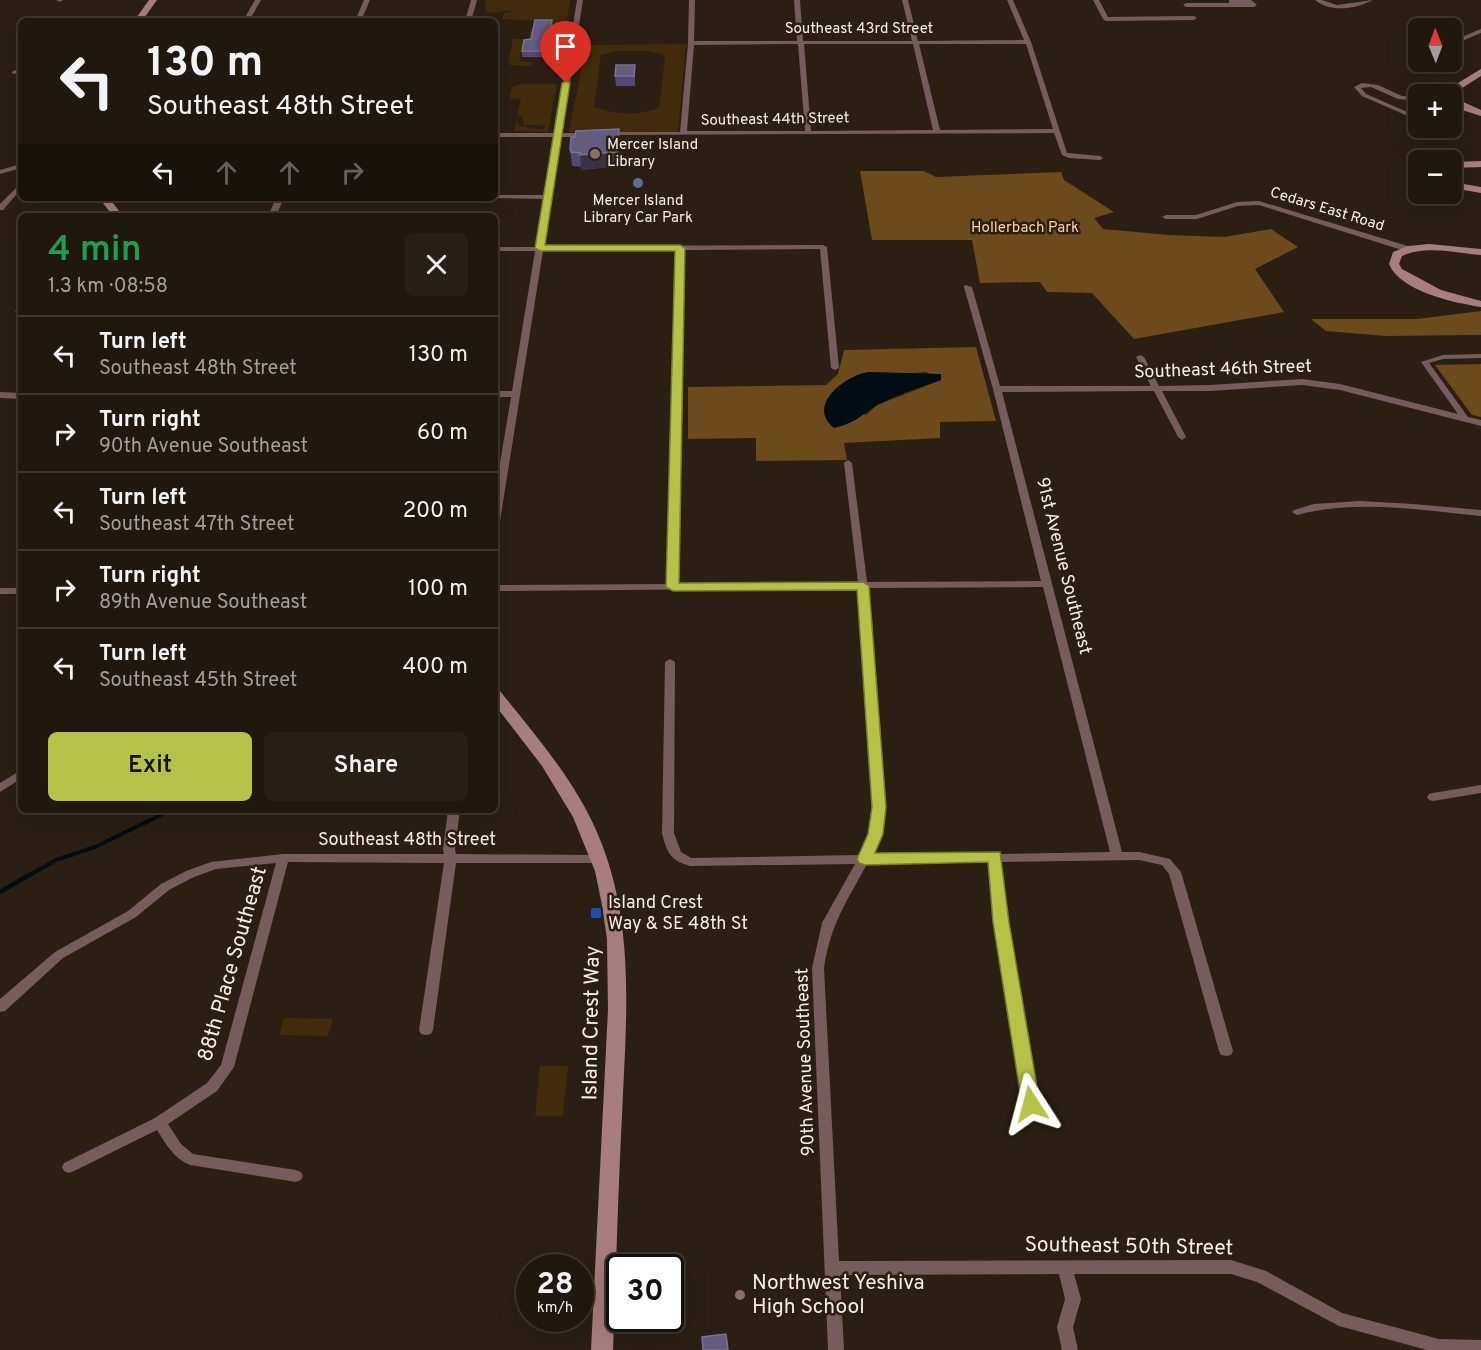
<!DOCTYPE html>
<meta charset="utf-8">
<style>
body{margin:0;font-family:Overpass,sans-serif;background:#282017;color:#f1f3f6;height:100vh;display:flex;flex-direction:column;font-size:22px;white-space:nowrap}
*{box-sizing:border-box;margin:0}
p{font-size:20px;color:#a29f9e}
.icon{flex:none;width:33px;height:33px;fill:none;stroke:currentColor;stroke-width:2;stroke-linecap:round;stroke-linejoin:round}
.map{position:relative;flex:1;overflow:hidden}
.panel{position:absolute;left:18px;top:213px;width:480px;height:600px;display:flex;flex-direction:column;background:#20170e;border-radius:9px;box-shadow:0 6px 24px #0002,0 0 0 2px #3d362e}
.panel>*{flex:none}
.banner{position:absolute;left:18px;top:18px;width:480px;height:183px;border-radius:9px;box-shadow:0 6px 24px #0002,0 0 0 2px #3d362e;background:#20170e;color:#f1f3f6;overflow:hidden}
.needle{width:39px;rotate:359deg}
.buttons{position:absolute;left:1408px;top:18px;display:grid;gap:12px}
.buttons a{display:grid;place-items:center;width:54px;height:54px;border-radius:9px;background:#20170e;box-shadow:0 6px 24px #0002,0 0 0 2px #3d362e;font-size:30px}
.speed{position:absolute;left:516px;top:1254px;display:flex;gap:12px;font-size:30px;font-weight:700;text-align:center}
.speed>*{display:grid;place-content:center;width:78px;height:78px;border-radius:50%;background:#20170e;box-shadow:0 6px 24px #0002,0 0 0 2px #3d362e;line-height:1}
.speed small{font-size:15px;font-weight:400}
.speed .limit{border:3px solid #111;border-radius:9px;background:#fff;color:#111}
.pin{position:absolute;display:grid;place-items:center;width:51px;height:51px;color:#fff;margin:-62px -26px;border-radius:50% 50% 50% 0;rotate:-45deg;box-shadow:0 0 6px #0007}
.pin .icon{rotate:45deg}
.me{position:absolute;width:66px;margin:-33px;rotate:351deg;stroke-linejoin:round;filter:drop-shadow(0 0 4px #0008)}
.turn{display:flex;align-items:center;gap:21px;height:126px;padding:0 30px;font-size:27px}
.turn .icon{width:78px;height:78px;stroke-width:2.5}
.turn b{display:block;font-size:42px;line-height:51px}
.lanes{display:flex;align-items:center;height:57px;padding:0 30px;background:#0003;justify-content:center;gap:30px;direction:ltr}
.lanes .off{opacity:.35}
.round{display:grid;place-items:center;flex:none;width:63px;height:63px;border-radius:9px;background:#282017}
.head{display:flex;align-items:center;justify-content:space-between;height:102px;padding:0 30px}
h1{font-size:36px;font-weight:600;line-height:45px;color:#1e9e55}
.cta{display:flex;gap:12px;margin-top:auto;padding:12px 30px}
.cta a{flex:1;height:69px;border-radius:9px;background:#b6c148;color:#111;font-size:24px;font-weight:600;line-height:69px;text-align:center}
.cta a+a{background:#282017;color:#f1f3f6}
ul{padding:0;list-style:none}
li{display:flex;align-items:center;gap:18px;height:78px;padding:0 30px;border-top:2px solid #3d362e}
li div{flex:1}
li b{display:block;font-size:22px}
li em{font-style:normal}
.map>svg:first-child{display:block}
.green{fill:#412b0b;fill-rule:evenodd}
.forest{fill:#6c4a1b;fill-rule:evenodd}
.water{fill:#000d14}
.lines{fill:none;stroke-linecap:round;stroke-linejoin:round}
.stream-far1{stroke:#000d14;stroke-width:4}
.stream{stroke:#000d14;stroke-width:4.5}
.street{fill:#775c5d;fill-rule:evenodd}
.secondary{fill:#a87d7f;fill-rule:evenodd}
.wall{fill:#524974}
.shaded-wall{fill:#3b3147}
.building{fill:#645b80;stroke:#7b7290;stroke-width:1.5}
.route{fill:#b6c148;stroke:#767d2f;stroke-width:1.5}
.education-dot{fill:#8d6e63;stroke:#2a1f12;stroke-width:2}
.service-dot{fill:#5c6f8a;stroke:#2a1f12;stroke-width:2}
.transit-dot{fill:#1a4fb4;stroke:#2a1f12;stroke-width:2}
.labels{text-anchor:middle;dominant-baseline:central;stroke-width:5;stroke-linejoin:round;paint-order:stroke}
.far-street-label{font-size:15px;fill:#f6eee6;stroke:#2a1f12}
.far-poi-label{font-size:15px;fill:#f6eee6;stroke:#2a1f12;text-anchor:start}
.far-park-label{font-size:15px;fill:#ffd19b;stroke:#2a1f12}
.street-label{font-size:18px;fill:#f6eee6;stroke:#2a1f12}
.poi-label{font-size:18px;fill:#f6eee6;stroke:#2a1f12;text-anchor:start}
.near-street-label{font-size:21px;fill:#f6eee6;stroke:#2a1f12}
.near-poi-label{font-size:21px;fill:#f6eee6;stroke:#2a1f12;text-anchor:start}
</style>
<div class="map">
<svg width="1481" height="1350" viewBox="0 0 1481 1350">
<rect width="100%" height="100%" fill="#2a1f12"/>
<g class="green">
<polygon points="486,0 570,0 565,37 543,37 523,46 519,61 533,62 532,66 510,65 508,62 513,39 529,39 530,29 533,29 534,34 552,30 552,26 537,21 502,19 504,13 516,10 488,13 485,12"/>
<path d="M 686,44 L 678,132 L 569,132 L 586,45 ZM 618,51 L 649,51 L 665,55 L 659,108 C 633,116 620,115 594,107 L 601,55 Z"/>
<polygon points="521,84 557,84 548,132 514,131 516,120 520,126 544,130 545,125 524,125 522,116 517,116 521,99 509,99 512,87"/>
<polygon points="284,1018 333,1019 328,1036 279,1035"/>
<polygon points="540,1066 568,1066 563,1116 535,1116"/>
</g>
<g class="forest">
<polygon points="860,171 924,171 936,177 1061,172 1064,180 1114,212 1094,218 1103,229 1169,235 1224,237 1271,229 1298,247 1255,269 1284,312 1134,339 1092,293 1047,292 1040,282 980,283 972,240 872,240"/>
<polygon points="1481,311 1481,335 1385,336 1326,331 1311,319 1417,319"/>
<path d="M 976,347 L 996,421 L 940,422 L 940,438 L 844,443 L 847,460 L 756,461 L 756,438 L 688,439 L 688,387 L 826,385 L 838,374 L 844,350 ZM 926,372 L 941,380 L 877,405 L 866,415 L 825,405 C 854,358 880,378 926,372 Z"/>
<polygon points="1481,364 1481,417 1472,415 1435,365"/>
</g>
<path class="water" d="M 868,372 L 941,374 L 941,380 C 920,387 899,394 879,404 C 861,414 857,423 834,428 C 806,405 845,376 868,372 Z"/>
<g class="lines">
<polyline class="stream-far1" points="26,877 56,860 95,847 171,810"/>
<polyline class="stream" points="0,892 29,875"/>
<g class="street">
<polygon points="56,0 63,0 60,2"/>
<polygon points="255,0 261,0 249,21 243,21"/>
<polygon points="364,0 370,0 361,21 355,21"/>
<polygon points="471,0 477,0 471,21 465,21"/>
<path d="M 577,0 L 583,0 L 562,133 L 590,133 L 593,135 L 590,137 L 561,137 L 543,246 L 823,245 L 827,247 L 839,368 L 835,370 L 831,368 L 820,249 L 684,250 L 678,584 L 858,582 L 844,463 L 848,460 L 852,463 L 867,582 L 1041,581 L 993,389 L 964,287 L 965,285 L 972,287 L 1000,386 L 1151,386 L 1136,357 L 1140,355 L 1144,357 L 1159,386 L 1210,385 L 1302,379 L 1340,384 L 1458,414 L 1421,362 L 1443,355 L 1481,354 L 1481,358 L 1443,359 L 1429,363 L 1468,417 L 1481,420 L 1481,426 L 1340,390 L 1302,385 L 1210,391 L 1162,391 L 1186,437 L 1182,440 L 1178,437 L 1154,391 L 1002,392 L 1122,852 L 1139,852 L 1170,859 L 1181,872 L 1233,1051 L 1231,1055 L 1226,1056 L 1221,1055 L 1219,1051 L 1169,874 L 1162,865 L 1139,860 L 1001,862 L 1007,922 L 1038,1104 L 1036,1108 L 1031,1110 L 1026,1108 L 1024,1104 L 995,922 L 990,862 L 867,864 C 846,903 831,923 824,968 L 839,1261 L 1231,1260 L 1266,1271 L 1342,1313 L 1439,1339 L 1481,1340 L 1481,1350 L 1427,1350 L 1339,1326 L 1257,1282 L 1231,1274 L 1074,1274 L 1081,1299 L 1073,1327 L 1078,1350 L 1062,1350 L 1057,1327 L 1065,1299 L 1059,1274 L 840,1275 L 844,1350 L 828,1350 L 812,968 L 822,923 L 855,864 L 690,866 C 670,860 667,853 662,833 L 665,662 L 670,659 L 675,662 L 674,833 L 681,852 L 691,858 L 860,855 L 868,835 L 873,807 L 858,588 L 495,591 L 495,585 L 668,584 L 676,250 L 543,251 L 500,521 L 495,524 L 495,493 L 511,397 L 495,397 L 495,391 L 512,391 L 535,251 L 495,251 L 495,247 L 536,247 L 544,199 L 492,198 L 495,198 L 495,195 L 545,195 L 554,137 L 495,137 L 495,133 L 555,133 ZM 1043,587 L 1110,852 L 1000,854 L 995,852 L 990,854 L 871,855 L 880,835 L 885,807 L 868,588 Z"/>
<path d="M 689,0 L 695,0 L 694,41 L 797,41 L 794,0 L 800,0 L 803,41 L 912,41 L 902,0 L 908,0 L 918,41 L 1024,40 L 1007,0 L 1013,0 L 1031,42 L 1067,153 L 1100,156 L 1103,158 L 1100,160 L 1069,158 L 1062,155 L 1054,133 L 604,135 L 603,134 L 606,132 L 680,132 L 688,43 ZM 798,44 L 805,131 L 687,131 L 694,45 ZM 804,44 L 913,44 L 933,130 L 811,131 ZM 919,44 L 1026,44 L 1053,129 L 940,130 Z"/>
<polygon points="1093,0 1099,0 1108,17 1194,16 1197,18 1194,20 1106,21 1103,19"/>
<polygon points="1229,0 1251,0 1257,5 1254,7 1186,7 1183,5 1186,3 1229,3"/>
<path d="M 1315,0 L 1322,0 L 1337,5 L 1373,0 C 1356,9 1331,13 1315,0 Z"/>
<polygon points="1481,29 1481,33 1452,45 1452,41"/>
<polygon points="1419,59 1419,62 1421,62 1416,64 1413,62"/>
<polygon points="21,68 21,72 14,74 11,72"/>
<polygon points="1362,83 1378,85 1402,96 1419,97 1419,101 1398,99 1371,87 1361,88 1366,94 1419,117 1419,121 1362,96 1354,87"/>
<polygon points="1436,128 1444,128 1461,135 1456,136"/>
<polygon points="21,164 21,168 0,174 0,170"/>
<polygon points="21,183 21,189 3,210 0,210 0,204"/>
<polygon points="276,198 284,198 276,216 268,216"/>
<polygon points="457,198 489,198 485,200 457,202 453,200"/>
<polygon points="1259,201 1411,247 1412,249 1405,251 1259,205 1238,206 1197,219 1166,219 1162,217 1166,215 1196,215 1237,202"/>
<polygon points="18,308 21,308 21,314 15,312"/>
<polygon points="0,392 21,393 21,399 0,398"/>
<path d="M 1360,501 L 1413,504 L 1481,510 L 1481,516 C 1420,510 1357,499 1297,515 L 1292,512 L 1294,510 L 1314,504 Z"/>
<rect x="0" y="588" width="21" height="6"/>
<polygon points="21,770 21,779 0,792 0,783"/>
<polygon points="1481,785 1481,793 1433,801 1429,800 1427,797 1429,794 1433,793"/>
<path d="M 448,810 L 460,810 L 455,849 L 456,854 L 599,855 L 603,856 L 605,859 L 603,862 L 599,863 L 456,863 L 433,1030 L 431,1034 L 426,1035 L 421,1034 L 419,1030 L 444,863 L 288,862 L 234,1067 L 217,1091 L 168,1124 L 181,1144 L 193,1154 L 296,1170 L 301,1172 L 303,1176 L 301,1180 L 296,1182 L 190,1165 C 174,1159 166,1144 157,1130 L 74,1171 L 69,1173 L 64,1171 L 62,1167 L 64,1163 L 155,1118 L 207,1083 L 221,1065 L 276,863 L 216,869 L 194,877 L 169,890 L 136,917 L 63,958 L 5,1011 L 0,1012 L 0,999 L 55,952 L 128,911 L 161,884 L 186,871 L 211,862 L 283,854 L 444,854 L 443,849 Z"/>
</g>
<g class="secondary">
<polygon points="149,0 157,0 142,21 134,21"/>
<polygon points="1481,69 1481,76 1459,90 1454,96 1447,94 1453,86"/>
<polygon points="1452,97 1481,110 1481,116 1462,110 1452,104"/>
<polygon points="1481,161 1481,167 1452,168 1452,162"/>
<polygon points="1452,182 1481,187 1481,193 1452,188"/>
<polygon points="99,198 109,198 123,216 113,216"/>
<path d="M 1429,244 L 1481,249 L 1481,255 C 1456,253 1426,245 1402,256 L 1399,264 L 1402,269 L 1441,290 L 1481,301 L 1481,307 C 1454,303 1400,291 1389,264 L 1393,252 L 1408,246 Z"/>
<path d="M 495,690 L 500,691 C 537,737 577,783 599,837 C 636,926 626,1021 622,1115 C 618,1193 616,1272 613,1350 L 591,1350 L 608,1009 L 607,939 L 602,905 L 595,871 L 573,817 L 542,766 L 495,705 Z"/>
</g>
</g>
<g class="wall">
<polygon points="552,20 553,26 546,57 522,57 522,51 531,39"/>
<polygon points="635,75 635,86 616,86 615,76"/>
<polygon points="619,129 620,143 618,166 581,170 581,167 572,166 570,149 575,137"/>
</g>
<g class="shaded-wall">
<polygon points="552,20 553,26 546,57 546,51"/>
<polygon points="619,129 620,143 618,166 581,170 580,155"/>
</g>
<g class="building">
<polygon points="535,20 552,20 546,51 522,51 524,40 531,39"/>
<polygon points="616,65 635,65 634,76 615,76"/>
<polygon points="619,129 617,152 580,155 581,153 571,152 570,149 571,137 575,137 576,131"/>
<polygon points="726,1334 728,1350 703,1350 702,1337"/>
</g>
<polygon class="route" points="566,81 570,83 545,245 680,245 685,248 679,583 863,582 869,586 886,807 883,834 875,853 1000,852 1009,922 1040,1104 1037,1110 1031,1112 1025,1110 1022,1104 993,922 988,862 865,865 859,863 857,859 868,834 872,807 857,590 673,591 666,587 675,251 540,251 535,248 562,83"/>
<g class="education-dot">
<circle cx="595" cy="154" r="6"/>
<circle cx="740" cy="1295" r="6"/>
</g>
<circle class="service-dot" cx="638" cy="183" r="6"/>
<rect class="transit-dot" x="590" y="907" width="12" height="12" rx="3"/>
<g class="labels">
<g class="far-street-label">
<text x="859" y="29">Southeast 43rd Street</text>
<text transform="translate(775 120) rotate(-1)">Southeast 44th Street</text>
<text transform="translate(1327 210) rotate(17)">Cedars East Road</text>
</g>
<g class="far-poi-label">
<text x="607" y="145">Mercer Island<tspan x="607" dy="17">Library</tspan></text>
<text x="638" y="201" text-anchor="middle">Mercer Island<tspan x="638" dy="17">Library Car Park</tspan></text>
</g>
<g class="far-park-label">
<text x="1025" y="228">Hollerbach Park</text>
</g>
<g class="street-label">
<text transform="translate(1223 370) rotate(-2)">Southeast 46th Street</text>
<text transform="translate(1063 566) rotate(76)">91st Avenue Southeast</text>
<text x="407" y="840">Southeast 48th Street</text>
<text transform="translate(806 1062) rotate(-92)">90th Avenue Southeast</text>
</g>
<g class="poi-label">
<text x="608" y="903">Island Crest<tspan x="608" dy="21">Way &amp; SE 48th St</tspan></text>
</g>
<g class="near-street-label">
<text transform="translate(233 964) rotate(-74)">88th Place Southeast</text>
<text transform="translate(592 1023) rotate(-89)">Island Crest Way</text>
<text transform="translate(1129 1247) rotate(1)">Southeast 50th Street</text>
</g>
<g class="near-poi-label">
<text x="752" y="1283">Northwest Yeshiva<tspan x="752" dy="24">High School</tspan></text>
</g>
</g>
</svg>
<div class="buttons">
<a><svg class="needle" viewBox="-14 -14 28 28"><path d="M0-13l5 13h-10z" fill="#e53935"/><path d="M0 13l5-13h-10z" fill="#a29f9e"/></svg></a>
<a>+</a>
<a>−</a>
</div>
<div class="speed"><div>28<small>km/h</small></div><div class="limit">30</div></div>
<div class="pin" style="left:566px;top:83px;background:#d93025"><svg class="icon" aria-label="arrive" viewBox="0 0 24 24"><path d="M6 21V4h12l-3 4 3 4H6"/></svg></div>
<svg class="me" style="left:1031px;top:1104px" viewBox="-20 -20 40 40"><path d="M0-17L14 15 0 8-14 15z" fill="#b6c148" stroke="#fff" stroke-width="4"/></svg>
<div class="banner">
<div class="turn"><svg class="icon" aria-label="left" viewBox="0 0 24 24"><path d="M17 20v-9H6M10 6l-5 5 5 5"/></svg><div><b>130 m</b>Southeast 48th Street</div></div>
<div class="lanes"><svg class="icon" aria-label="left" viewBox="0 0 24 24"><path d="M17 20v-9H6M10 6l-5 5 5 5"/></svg><svg class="icon off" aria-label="ahead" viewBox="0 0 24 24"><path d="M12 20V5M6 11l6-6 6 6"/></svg><svg class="icon off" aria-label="ahead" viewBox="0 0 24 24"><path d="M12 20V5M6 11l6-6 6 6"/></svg><svg class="icon off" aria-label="right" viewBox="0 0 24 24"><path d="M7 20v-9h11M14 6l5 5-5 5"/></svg></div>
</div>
<section class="panel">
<div class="head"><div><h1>4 min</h1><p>1.3 km · 08:58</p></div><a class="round"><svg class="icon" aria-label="close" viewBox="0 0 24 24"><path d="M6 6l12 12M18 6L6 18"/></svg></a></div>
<ul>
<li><svg class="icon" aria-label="left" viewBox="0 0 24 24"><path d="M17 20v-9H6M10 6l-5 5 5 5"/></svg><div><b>Turn left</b><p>Southeast 48th Street</p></div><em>130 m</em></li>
<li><svg class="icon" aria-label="right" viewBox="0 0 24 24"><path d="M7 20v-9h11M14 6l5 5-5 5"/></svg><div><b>Turn right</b><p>90th Avenue Southeast</p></div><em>60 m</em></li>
<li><svg class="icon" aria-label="left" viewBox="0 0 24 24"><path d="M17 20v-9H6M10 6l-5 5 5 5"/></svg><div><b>Turn left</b><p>Southeast 47th Street</p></div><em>200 m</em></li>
<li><svg class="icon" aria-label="right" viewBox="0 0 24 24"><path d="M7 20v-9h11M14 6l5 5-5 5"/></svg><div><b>Turn right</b><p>89th Avenue Southeast</p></div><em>100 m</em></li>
<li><svg class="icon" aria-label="left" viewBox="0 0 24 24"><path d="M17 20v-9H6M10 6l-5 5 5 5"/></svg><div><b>Turn left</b><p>Southeast 45th Street</p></div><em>400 m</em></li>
</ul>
<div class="cta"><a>Exit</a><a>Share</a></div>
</section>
</div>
